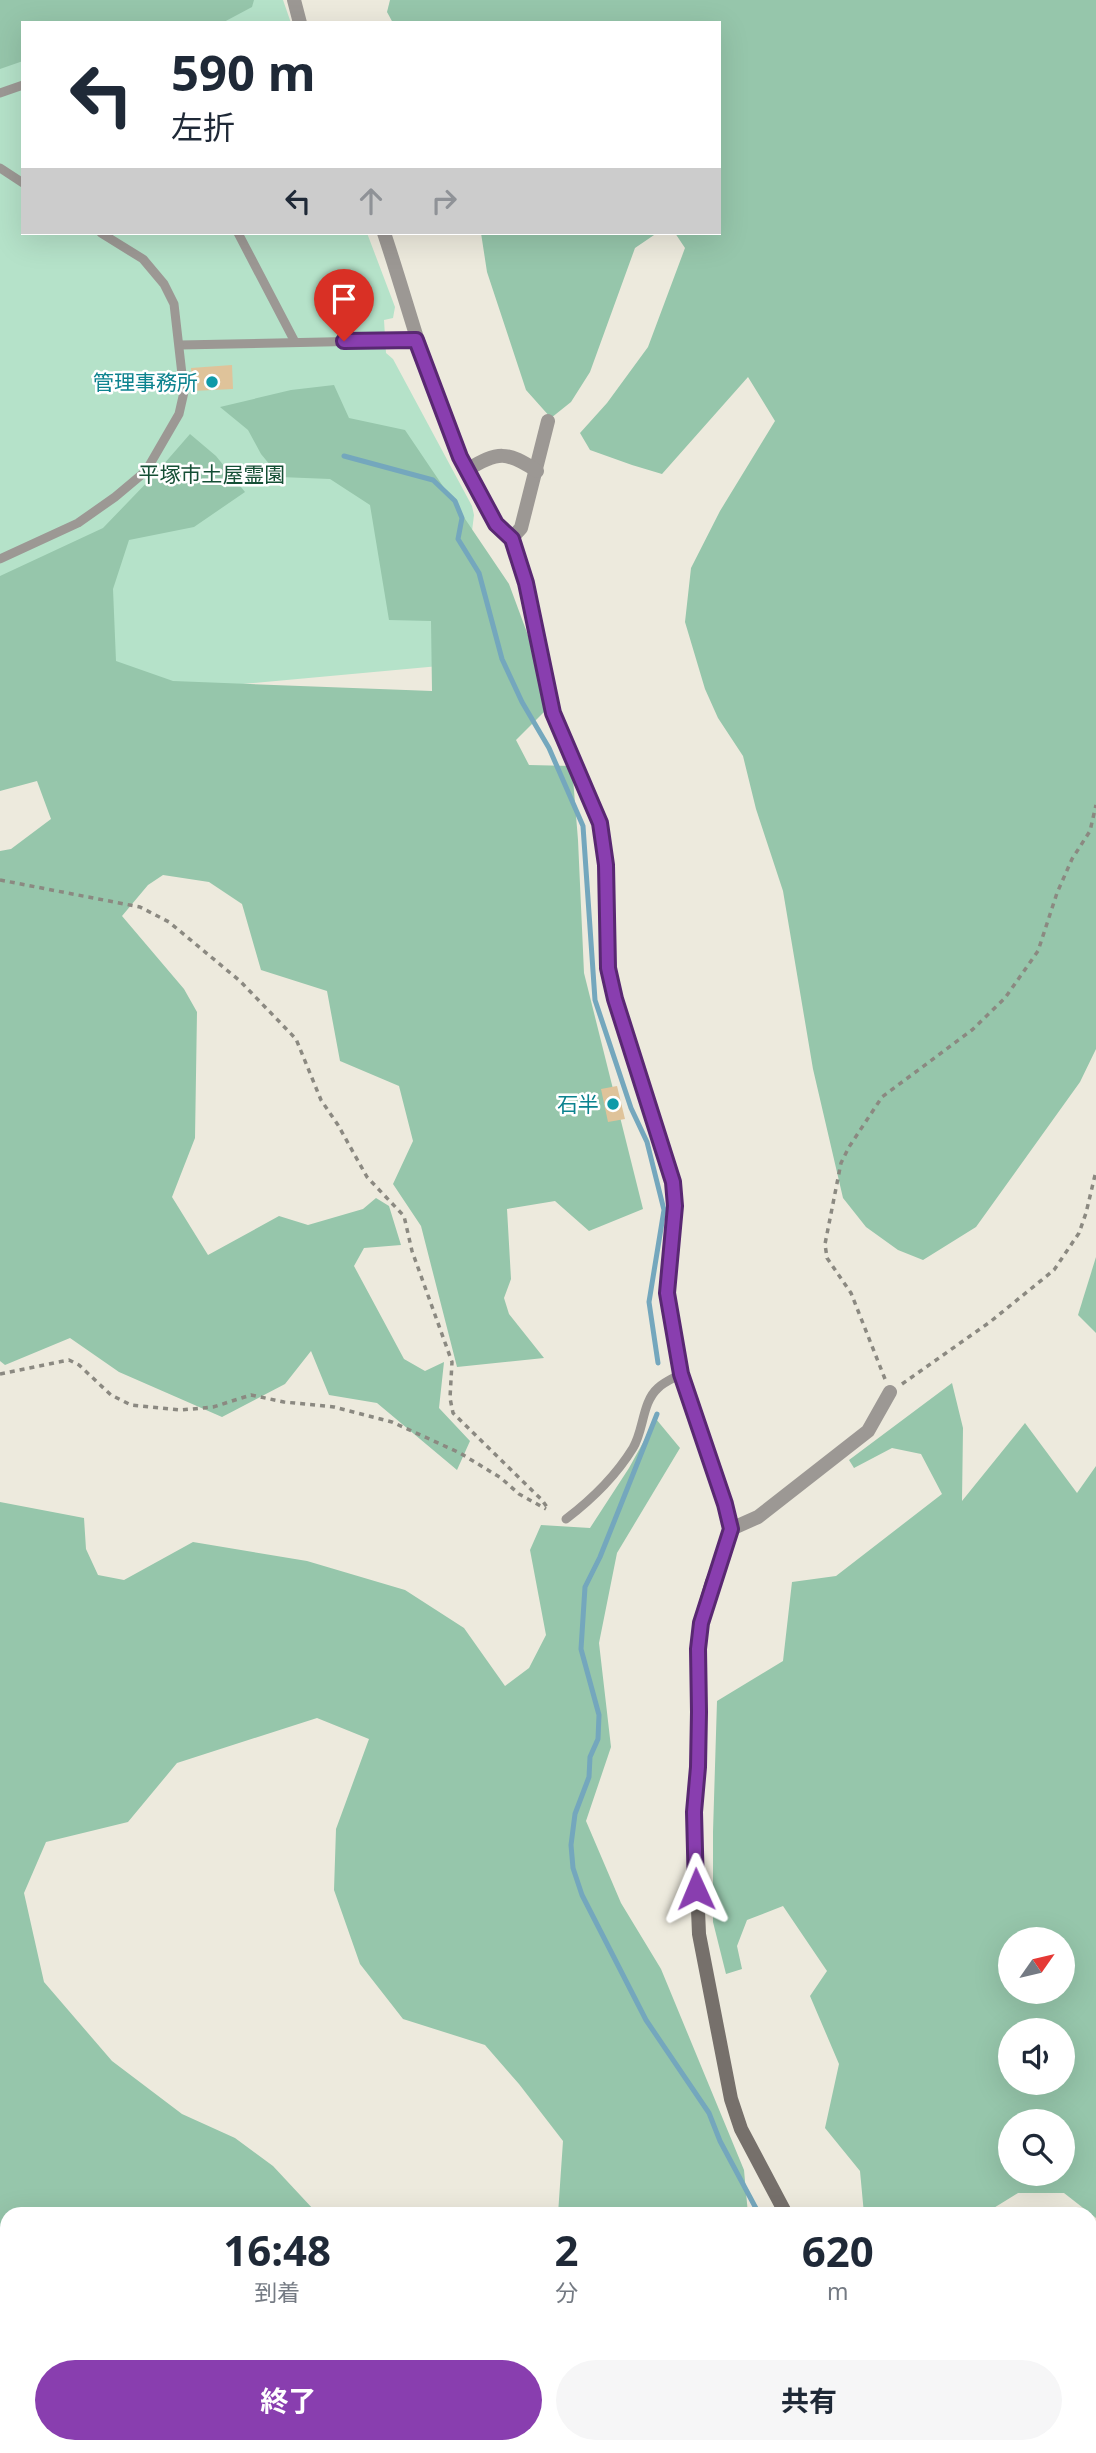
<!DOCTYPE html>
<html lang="ja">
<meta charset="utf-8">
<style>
body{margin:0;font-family:"Noto Sans","Noto Sans JP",sans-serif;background:#f6f6f7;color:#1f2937;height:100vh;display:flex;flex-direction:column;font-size:26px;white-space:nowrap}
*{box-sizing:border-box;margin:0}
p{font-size:23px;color:#747a83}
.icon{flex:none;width:38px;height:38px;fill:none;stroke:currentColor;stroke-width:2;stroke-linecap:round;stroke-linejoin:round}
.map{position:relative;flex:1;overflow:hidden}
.panel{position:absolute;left:0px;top:2207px;width:1097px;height:247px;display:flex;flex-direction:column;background:#fff;border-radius:21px 21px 0 0;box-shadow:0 7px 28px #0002}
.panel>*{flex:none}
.hud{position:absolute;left:21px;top:21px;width:700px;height:214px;border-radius:0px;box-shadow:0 7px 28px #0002;background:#fff;color:#1f2937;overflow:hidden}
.needle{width:46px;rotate:56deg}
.controls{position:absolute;left:998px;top:1927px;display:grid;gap:14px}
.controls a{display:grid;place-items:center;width:77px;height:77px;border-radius:50%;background:#fff;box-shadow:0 7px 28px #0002;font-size:35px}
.pin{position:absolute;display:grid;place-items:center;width:60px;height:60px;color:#fff;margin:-72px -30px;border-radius:50% 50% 50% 0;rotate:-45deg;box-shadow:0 0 7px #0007}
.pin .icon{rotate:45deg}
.me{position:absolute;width:77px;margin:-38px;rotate:359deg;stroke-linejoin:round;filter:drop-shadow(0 0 5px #0008)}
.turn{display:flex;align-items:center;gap:24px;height:147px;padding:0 35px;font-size:32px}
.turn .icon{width:91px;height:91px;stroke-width:2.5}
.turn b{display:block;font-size:49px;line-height:60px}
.lanes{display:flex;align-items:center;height:66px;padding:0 35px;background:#0003;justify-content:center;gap:35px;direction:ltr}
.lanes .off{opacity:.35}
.eta{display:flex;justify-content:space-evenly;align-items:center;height:119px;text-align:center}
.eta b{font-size:42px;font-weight:700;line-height:49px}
.action{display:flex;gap:14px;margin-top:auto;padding:14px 35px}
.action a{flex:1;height:80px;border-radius:42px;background:#893eaf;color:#fff;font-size:28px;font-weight:700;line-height:80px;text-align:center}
.action a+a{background:#f6f6f7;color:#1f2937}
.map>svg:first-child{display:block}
.green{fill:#b5e2c9}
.forest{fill:#96c6ab;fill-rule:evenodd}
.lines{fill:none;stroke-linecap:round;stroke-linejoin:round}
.stream{stroke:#74a7bd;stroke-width:5}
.building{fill:#dfc39a}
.path{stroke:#8b8981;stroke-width:3.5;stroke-dasharray:5 5;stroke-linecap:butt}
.lane{stroke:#9c9894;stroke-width:9}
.street{stroke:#9c9894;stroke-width:14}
.secondary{stroke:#76706b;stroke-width:14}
.primary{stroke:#5c554e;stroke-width:18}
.route-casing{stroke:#592872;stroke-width:18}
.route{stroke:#893eaf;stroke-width:12}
.culture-dot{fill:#0f9aa8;stroke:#fff;stroke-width:2.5}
.labels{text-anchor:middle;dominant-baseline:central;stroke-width:5;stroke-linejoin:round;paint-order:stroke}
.culture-label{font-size:21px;fill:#0d838f;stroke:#fff;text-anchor:end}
.park-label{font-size:21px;fill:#154f35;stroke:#fff}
</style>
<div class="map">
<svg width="1096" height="2453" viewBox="0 0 1096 2453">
<rect width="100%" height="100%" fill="#edeadd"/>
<g class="green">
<polygon points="248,0 283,0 291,23 204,23"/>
<polygon points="23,50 23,233 367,233 395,307 393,318 384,320 386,353 393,359 472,506 474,515 472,531 525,658 46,702 0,693 0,57"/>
</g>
<g class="forest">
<polygon points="0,0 254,0 252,7 222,23 23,23 23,61 0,69"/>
<polygon points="390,0 1096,0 1096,1049 1080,1082 976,1227 923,1260 898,1250 866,1227 843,1198 813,1069 783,891 756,809 743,756 718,718 705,689 685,622 691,568 720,511 775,421 748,377 662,474 632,465 590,450 580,433 607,403 648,347 685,248 675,233 719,233 719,23 393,23 387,12"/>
<polygon points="481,233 657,233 635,248 590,372 571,402 551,418 526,390 487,272"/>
<polygon points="334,385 349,418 405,430 509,584 553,703 516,740 529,765 572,766 578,840 584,973 643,1209 589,1231 555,1201 507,1209 511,1279 504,1298 509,1314 544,1358 457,1367 421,1226 393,1184 413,1141 399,1086 340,1061 327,991 261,970 242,904 209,882 163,875 148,885 122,916 184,989 197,1012 195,1138 172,1197 208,1255 279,1216 308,1225 363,1209 376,1198 389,1206 401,1245 364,1248 354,1266 404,1359 425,1371 444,1362 439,1408 470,1441 457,1470 377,1403 329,1395 311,1351 285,1384 222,1417 119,1372 70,1338 5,1365 0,1361 0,851 11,849 51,819 37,781 0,791 0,576 103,528 156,473 190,434 216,456 245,492 194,527 129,540 113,589 116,661 173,681 432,691 431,621 389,620 370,505 330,479 280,477 261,454 248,430 220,407 291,390"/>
<polygon points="1096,1257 1096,1333 1078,1315"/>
<path d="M 952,1383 L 963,1428 L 962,1501 L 1025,1423 L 1077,1493 L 1096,1466 L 1096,2218 L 1064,2193 L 1018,2193 L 984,2214 L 864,2214 L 860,2171 L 825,2128 L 839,2064 L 810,1996 L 827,1971 L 783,1906 L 747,1920 L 737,1946 L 742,1969 L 726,1974 L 713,1922 L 713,1832 L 717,1701 L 783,1661 L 792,1582 L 836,1576 L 942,1494 L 921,1454 L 892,1448 L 854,1468 L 849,1460 ZM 1062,1939 L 1062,1992 L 1010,1992 L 1010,1939 ZM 1010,2030 L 1062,2030 L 1062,2082 L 1010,2082 ZM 1062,2121 L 1062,2174 L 1010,2174 L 1010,2121 Z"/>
<polygon points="656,1419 680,1448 617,1553 599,1643 611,1747 586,1821 621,1903 661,1969 744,2170 748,2214 558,2214 563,2141 519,2084 485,2045 403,2019 360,1964 334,1890 336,1829 369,1739 317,1718 177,1763 128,1822 46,1842 24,1893 44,1982 112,2061 182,2114 235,2138 273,2166 314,2210 321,2214 7,2214 7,2446 420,2447 416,2453 0,2453 0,1502 84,1518 86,1549 98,1575 124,1580 193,1542 307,1561 405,1590 464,1628 505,1686 529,1668 546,1635 530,1550 541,1525 590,1528 629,1468"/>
<polygon points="1090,2366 1096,2369 1096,2445 1090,2442"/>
<polygon points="480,2447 590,2447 581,2453 487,2453"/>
</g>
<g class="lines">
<g class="stream">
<polyline points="344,456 433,480 455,501 462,518 458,539 479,573 502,659 522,702 549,748 583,826 595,1000 631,1108 647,1142 664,1210 649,1302 658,1363"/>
<polyline points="657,1414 600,1557 585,1587 581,1649 599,1715 598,1739 590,1757 589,1777 575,1814 571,1845 573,1868 582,1895 646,2020 709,2113 720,2141 759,2214"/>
<polyline points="1090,2378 1096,2382"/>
<polyline points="966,2453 969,2446"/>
</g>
</g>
<g class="building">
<polygon points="232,365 233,389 193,391 191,368"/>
<polygon points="617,1086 625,1119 608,1122 601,1089"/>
</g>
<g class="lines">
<g class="path">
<polyline points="0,880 140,907 169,922 240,981 296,1039 321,1100 338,1125 367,1177 404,1216 412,1251 452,1362 450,1398 453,1413 542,1500 549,1510"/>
<polyline points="0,1374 69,1360 79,1365 111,1395 131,1405 181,1410 213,1407 251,1395 284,1402 334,1407 392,1422 460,1453 501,1478 519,1494 546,1509"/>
<polyline points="885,1379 851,1293 827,1258 825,1244 841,1163 849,1147 882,1097 972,1030 1005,998 1038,951 1057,893 1072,859 1090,831 1096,805"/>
<polyline points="902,1384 990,1322 1054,1270 1079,1233 1086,1213 1096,1171"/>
</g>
<g class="lane">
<polyline points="0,93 23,85"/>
<polyline points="0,168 23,183"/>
<polyline points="238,233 295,342"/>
<polyline points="180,345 416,340"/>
<polyline points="0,559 78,523 115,497 146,471 179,414 184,392 174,304 164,284 143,259 101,233"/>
<path d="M 566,1519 C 591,1500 617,1474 633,1448 C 644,1430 642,1402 658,1388 C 664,1382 674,1378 681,1374"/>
</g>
<g class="street">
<polyline points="294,0 300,23"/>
<path d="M 384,233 C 412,316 432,403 473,481 C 485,504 492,521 511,539 L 521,528 L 548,421"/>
<path d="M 467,470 C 498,451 507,451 537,471"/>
<polyline points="731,1529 758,1517 868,1431 890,1392"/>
<polyline points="1090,2344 1096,2346"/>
</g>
<polyline class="secondary" points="511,539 526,583 553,713 600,823 606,865 608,968 615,999 673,1182 675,1206 667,1293 681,1374 725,1504 731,1529 724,1556 712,1582 700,1623 698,1649 698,1767 694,1812 699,1934 731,2099 741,2129 786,2214"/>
<g class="primary">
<polyline points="1054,2446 1065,2453"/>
<polyline points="599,2453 609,2446"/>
</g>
</g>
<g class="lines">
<g class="route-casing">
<polyline id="route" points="344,341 416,340 460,457 496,524 512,539 526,583 553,713 600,823 606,865 608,968 615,999 673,1182 675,1206 667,1293 681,1374 725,1504 731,1529 701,1623 698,1649 699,1712 698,1767 694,1812 696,1889"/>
</g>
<use href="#route" class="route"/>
</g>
<g class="culture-dot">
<circle cx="212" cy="382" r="7"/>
<circle cx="613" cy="1104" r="7"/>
</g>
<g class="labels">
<g class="culture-label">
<text x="198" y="382">管理事務所</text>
<text x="599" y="1104">石半</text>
</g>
<g class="park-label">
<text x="212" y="474">平塚市土屋霊園</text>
</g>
</g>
</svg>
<div class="controls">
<a><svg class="needle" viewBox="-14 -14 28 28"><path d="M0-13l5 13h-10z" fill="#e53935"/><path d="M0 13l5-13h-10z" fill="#747a83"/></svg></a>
<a><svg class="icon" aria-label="sound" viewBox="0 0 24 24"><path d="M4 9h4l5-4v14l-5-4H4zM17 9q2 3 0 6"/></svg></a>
<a><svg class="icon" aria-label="search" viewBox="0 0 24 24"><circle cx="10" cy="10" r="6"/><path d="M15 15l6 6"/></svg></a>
</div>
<div class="pin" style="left:344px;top:341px;background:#d93025"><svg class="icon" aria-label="arrive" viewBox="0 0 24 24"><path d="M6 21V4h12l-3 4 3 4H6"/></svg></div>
<svg class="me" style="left:696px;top:1889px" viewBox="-20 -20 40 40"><path d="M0-17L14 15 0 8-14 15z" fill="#893eaf" stroke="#fff" stroke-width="4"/></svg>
<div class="hud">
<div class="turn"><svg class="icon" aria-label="left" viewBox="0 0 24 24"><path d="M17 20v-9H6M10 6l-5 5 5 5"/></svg><div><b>590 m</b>左折</div></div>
<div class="lanes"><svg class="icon" aria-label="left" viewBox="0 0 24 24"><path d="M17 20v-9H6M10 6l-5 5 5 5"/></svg><svg class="icon off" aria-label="ahead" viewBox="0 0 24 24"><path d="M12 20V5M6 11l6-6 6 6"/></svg><svg class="icon off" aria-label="right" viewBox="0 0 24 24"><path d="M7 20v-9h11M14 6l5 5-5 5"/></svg></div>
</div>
<section class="panel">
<div class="eta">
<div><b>16:48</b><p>到着</p></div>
<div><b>2</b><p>分</p></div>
<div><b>620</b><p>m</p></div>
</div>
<div class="action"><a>終了</a><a>共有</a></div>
</section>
</div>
